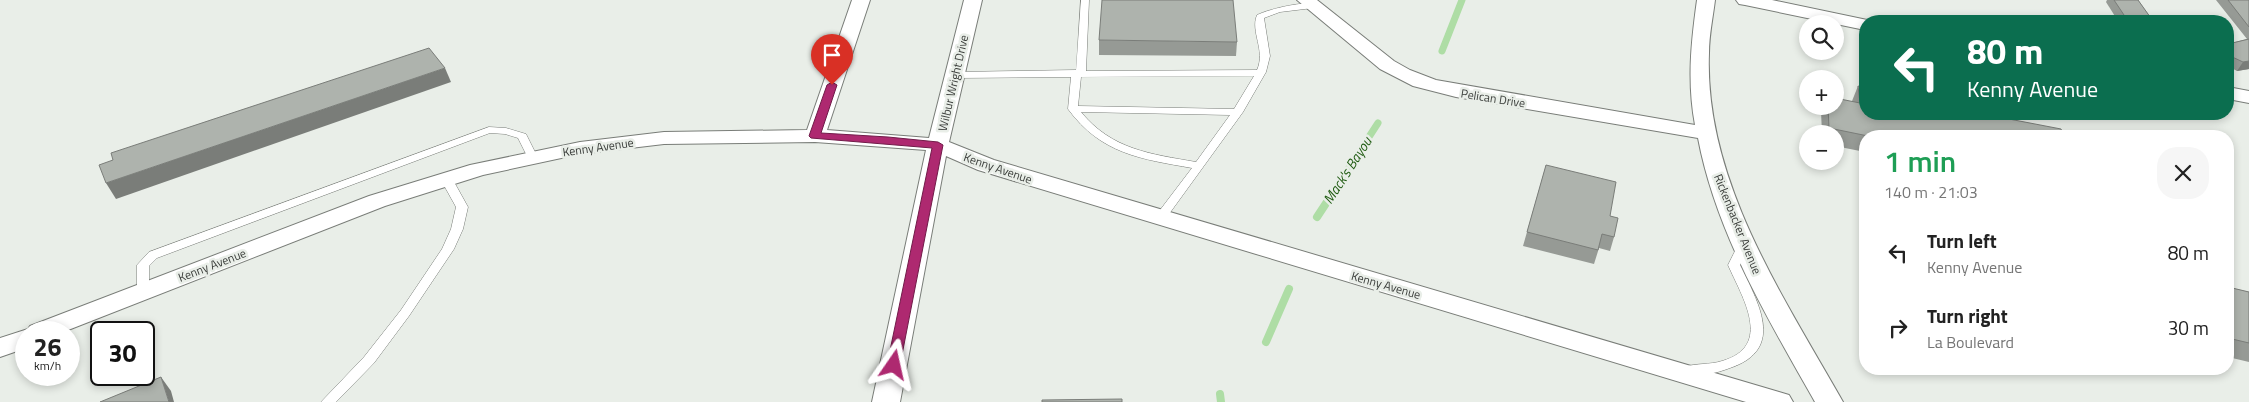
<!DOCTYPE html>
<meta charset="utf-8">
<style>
body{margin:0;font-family:"Titillium Web",sans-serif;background:#f6f6f6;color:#222;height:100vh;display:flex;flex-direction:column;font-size:19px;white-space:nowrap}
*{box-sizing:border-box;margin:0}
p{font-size:16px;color:#767676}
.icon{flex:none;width:28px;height:28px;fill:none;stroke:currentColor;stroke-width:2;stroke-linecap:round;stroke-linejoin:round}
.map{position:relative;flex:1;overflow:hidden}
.details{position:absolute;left:1859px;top:130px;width:375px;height:245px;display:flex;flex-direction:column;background:#fff;border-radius:20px;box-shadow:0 2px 8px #0003}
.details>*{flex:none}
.banner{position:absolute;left:1859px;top:15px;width:375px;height:105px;border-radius:20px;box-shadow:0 2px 8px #0003;background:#0b6e4f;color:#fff;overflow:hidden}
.controls{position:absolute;left:1799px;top:15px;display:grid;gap:10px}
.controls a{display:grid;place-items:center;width:45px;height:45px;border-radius:50%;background:#fff;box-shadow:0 2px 8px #0003;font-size:25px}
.speed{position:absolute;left:15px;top:321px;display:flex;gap:10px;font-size:25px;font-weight:700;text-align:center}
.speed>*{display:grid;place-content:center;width:65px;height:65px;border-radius:50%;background:#fff;box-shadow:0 2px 8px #0003;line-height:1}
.speed small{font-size:12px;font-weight:400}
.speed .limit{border:2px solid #111;border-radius:8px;background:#fff;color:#111}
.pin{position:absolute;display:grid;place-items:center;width:42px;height:42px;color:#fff;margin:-51px -21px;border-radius:50% 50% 50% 0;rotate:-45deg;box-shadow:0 0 5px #0007}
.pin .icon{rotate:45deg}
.me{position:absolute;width:55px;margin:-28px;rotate:11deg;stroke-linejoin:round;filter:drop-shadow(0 0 4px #0008)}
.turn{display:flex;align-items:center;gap:18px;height:105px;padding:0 25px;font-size:22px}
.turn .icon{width:65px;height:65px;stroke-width:2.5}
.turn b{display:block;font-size:35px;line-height:42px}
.round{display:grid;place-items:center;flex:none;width:52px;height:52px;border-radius:20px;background:#f6f6f6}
.head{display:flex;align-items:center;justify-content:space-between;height:85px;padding:0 25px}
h1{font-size:30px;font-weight:600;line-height:38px;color:#1e9e55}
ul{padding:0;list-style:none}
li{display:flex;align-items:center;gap:15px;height:75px;padding:0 25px}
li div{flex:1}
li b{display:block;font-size:19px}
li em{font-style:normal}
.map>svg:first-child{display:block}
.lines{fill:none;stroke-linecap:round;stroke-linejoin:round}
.stream-far1{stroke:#aedda5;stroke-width:7}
.stream{stroke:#aedda5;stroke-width:8}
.lane-casing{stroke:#797d78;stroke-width:1}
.street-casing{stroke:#797d78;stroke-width:2}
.lane{fill:#fff;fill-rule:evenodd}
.street{fill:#fff;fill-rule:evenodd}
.wall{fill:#969a95}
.shaded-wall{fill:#7a7d79}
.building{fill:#aeb3ad;stroke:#7a7d79}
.route{fill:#ae2970;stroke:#711b49}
.labels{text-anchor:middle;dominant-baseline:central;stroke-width:5;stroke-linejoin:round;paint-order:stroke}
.street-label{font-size:12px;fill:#3a3d3a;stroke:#e9eee8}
.water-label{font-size:14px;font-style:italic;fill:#215c13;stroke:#e9eee8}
</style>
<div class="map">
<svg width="2249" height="402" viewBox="0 0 2249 402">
<rect width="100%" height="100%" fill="#e9eee8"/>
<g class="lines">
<g class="stream-far1">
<polyline points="1442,51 1462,0"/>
<polyline points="1341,180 1378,123"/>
</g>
<g class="stream">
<polyline points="1317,217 1342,179"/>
<polyline points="1266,342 1289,289"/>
<polyline points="1220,394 1221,402"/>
</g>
<g class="lane-casing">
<g id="lane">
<path d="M 1081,0 L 1089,0 L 1086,71 L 1257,70 C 1266,50 1250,32 1257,15 C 1269,9 1307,0 1317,5 L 1313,8 L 1280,12 L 1264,18 L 1270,56 L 1266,72 L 1243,112 L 1164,221 L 1160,222 L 1154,218 L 1192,168 C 1141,159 1101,154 1068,109 L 1071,77 L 955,78 L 950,75 L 955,72 L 1076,70 ZM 1254,76 L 1234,109 L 1078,106 L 1081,77 ZM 1081,112 L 1230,115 L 1196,162 C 1151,154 1112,150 1081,112 Z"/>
<polygon points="489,127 506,128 526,134 538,158 533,161 529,160 518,138 505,134 490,133 157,258 149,266 149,292 147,295 139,295 137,292 137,265 149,252"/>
<polygon points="447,177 453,180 468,207 463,229 454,249 409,316 374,363 336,402 321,402 364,357 401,310 442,249 451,229 456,207 441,180"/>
<path d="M 1744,240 L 1750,244 L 1740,265 C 1757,301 1787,349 1730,368 C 1717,373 1698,378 1684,373 L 1682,370 L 1684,367 C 1696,363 1710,365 1722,361 C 1774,346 1742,297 1728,265 L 1740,241 Z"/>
</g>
</g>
<g class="street-casing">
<g id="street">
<polygon points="852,0 870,0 827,130 929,138 964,0 982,0 949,142 994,160 1779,392 1789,395 1793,402 1746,402 978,170 946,156 900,402 872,402 926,150 815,142 664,144 580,154 483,175 385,206 63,332 26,332 26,348 0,357 0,338 28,329 30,326 369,196 470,165 580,142 664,132 807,130"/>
<path d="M 1297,0 L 1317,0 L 1394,61 L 1410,70 L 1436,80 L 1695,125 C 1687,82 1691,43 1697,0 L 1715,0 C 1713,17 1709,35 1709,53 C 1704,180 1783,296 1843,402 L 1815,402 C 1768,319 1716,233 1698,138 L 1456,97 L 1413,86 L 1380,69 Z"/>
<polygon points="1736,0 1772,0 1872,21 1865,21 1865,30 1745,5 1739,4"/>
<polygon points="2228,87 2249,91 2249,103 2228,99"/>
</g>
</g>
<use href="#lane" class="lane"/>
<use href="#street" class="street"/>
</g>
<g class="wall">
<polygon points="2107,0 2138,0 2153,21 2118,21 2106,2"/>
<polygon points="2216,0 2249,0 2249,69 2237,71 2228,66 2228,44 2247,39"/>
<polygon points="1099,40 1237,42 1236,56 1099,55"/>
<polygon points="1858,86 1865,114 2064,136 1865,136 1865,152 1835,146 1835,134 1822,134 1821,111 1823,106 1835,106 1852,101"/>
<polygon points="1546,165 1610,216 1614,237 1610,251 1599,248 1594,264 1523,246"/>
<polygon points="2228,287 2249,292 2249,362 2228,357"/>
</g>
<g class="shaded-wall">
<polygon points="2249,61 2249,69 2237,71 2243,62"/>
<polygon points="445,68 451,82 116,199 106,183"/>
<polygon points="161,377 171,391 174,402 169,402"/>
</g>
<g class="building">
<polygon points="1102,0 1233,0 1237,42 1099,40"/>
<polygon points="2114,0 2138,0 2153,21 2128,21"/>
<polygon points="2228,0 2249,0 2249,27"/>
<polygon points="2249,39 2249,61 2243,62 2228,55 2228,44"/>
<polygon points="429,48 445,68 106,183 99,165 113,160 111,153"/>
<polygon points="1858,86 1865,88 1865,114 1983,114 2061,129 2064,136 1868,136 1829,128 1828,106 1835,106 1835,98 1860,103"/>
<polygon points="1546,165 1616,182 1610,216 1618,218 1614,237 1602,234 1598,250 1527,232"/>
<polygon points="2228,287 2249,292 2249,343 2228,338"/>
<polygon points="161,377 169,402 100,402"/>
<polygon points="1122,399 1122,402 1042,402 1042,400"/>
</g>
<polygon class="route" points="832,82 837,85 821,133 888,137 938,142 943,145 900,365 898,369 889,369 887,365 932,148 811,138 809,136 827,85"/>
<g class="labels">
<g class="street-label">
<text transform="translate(953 83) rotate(-77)">Wilbur Wright Drive</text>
<text transform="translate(1493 98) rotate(9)">Pelican Drive</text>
<text transform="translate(598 147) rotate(-8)">Kenny Avenue</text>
<text transform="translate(998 168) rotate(19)">Kenny Avenue</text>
<text transform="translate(1738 224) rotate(68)">Rickenbacker Avenue</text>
<text transform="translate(212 265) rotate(-21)">Kenny Avenue</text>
<text transform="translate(1386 285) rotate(16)">Kenny Avenue</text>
</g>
<g class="water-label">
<text transform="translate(1347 170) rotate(-57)">Mack's Bayou</text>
</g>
</g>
</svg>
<div class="controls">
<a><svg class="icon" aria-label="search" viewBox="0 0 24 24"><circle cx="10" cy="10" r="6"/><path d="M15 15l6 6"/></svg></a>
<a>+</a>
<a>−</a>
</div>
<div class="speed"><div>26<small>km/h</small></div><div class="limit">30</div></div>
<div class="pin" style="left:832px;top:85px;background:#d93025"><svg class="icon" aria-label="arrive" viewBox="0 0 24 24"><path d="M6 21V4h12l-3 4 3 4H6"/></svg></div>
<svg class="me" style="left:894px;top:365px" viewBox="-20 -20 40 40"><path d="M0-17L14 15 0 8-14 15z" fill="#ae2970" stroke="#fff" stroke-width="4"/></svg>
<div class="banner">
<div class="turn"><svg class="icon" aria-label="left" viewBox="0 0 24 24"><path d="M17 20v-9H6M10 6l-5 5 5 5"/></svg><div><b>80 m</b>Kenny Avenue</div></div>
</div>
<section class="details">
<div class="head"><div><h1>1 min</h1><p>140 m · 21:03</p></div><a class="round"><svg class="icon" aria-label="close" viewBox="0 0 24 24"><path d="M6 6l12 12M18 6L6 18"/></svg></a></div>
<ul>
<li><svg class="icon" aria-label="left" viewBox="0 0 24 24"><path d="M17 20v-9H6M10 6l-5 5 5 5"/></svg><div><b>Turn left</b><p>Kenny Avenue</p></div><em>80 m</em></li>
<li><svg class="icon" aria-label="right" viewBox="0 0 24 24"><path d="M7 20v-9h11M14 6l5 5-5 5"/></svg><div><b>Turn right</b><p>La Boulevard</p></div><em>30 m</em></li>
</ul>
</section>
</div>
